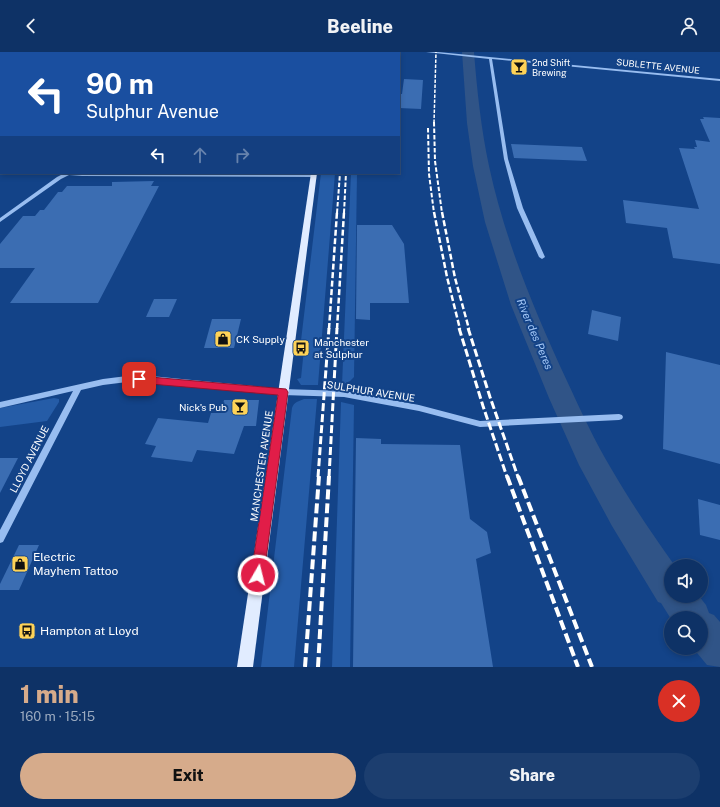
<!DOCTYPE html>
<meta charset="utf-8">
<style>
body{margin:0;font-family:"Public Sans",sans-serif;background:#1c3e6f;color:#f1f3f6;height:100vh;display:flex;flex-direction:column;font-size:15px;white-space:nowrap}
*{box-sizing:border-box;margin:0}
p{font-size:13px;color:#9baabf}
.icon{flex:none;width:22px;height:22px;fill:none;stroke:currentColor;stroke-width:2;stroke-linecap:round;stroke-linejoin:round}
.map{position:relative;height:615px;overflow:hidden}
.sheet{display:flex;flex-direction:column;background:#0e3266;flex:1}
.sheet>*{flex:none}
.banner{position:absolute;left:0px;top:0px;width:400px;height:122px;box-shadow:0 2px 6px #0003,0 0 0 1px #2e4d7a;background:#1a4fa0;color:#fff;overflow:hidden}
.controls{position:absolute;left:664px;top:507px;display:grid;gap:8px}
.controls a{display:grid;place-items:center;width:44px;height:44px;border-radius:50%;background:#0e3266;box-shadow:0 2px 6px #0003,0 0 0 1px #2e4d7a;font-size:20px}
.pin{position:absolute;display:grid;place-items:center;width:34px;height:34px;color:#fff;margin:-17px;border-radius:8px;box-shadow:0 2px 6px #0006}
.me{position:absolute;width:44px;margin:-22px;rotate:8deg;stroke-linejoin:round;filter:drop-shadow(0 0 3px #0008)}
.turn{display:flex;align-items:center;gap:14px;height:84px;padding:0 20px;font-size:18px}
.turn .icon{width:52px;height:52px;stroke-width:2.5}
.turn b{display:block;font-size:28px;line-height:34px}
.lanes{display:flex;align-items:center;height:38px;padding:0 20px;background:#0003;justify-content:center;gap:20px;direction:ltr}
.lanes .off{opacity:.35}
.round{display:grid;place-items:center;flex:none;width:42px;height:42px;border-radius:21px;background:#1c3e6f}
.overview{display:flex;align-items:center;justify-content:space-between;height:68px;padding:0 20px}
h1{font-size:24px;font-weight:800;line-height:30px;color:#d6ab8b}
.cta{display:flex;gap:8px;margin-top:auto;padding:8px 20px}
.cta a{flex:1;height:46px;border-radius:24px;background:#d6ab8b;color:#111;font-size:16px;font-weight:800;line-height:46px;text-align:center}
.cta a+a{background:#1c3e6f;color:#f1f3f6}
header{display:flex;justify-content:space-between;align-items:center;height:52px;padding:0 20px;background:#0e3266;font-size:18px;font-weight:800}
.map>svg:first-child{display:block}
.green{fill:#255ca7}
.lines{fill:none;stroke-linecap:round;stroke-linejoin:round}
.river{fill:#305487;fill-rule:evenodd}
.building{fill:#3b6db2}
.minor{fill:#98bdf0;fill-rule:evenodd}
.major{fill:#e1ecff;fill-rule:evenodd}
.rail-far4{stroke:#fff;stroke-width:1.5;stroke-dasharray:3.5 1.5;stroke-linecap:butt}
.rail-far3{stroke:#fff;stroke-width:2;stroke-dasharray:4.5 2;stroke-linecap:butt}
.rail-far2{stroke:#fff;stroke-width:2.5;stroke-dasharray:6 2.5;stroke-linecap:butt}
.rail-far1{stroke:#fff;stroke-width:3;stroke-dasharray:8 3;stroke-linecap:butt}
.rail{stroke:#fff;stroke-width:4;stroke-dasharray:10 4;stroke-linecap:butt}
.route{fill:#e11d48;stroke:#92132f}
.labels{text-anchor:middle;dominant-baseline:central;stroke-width:4;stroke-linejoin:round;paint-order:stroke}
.far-poi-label{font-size:9px;fill:#fff;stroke:#134388;text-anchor:start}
.far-street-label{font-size:9px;fill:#fff;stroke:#134388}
.poi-label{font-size:10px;fill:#fff;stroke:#134388;text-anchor:start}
.street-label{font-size:10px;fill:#fff;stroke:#134388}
.water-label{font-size:11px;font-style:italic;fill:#a4c8f7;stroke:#134388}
.near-poi-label{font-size:12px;fill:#fff;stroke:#134388;text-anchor:start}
</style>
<header><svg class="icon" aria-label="back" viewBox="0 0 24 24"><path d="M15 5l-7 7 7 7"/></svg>Beeline<svg class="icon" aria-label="person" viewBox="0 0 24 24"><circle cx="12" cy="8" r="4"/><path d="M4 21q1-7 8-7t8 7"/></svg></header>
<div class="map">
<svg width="720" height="615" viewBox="0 0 720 615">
<rect width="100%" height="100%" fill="#134388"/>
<g class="green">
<polygon points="321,121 335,121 318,333 301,333 297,327 301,326 304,297 300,297"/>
<polygon points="351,121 357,121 354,325 350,329 342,333"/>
<polygon points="54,346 59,347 59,350 47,369 0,375 0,356"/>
<path d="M 304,347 L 317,347 L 294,615 L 261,615 L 292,356 C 294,350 299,349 304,347 Z"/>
<polygon points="341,350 354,353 350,615 332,615"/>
</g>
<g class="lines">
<path class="river" d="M 462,0 L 474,0 C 477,38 481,76 489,114 C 505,189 535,260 567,329 C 581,359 595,390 612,418 C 631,451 653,483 675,514 L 671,514 L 671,544 L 699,544 L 706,553 L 709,561 L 714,563 L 720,570 L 720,615 L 707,613 L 693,596 L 701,596 L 701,566 L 671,567 L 661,551 L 658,550 L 612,474 L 579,413 L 549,346 L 511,253 L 485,170 L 473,114 L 467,71 Z"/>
</g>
<g class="building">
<polygon points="404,27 423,28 421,57 399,56 399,42 402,42"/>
<polygon points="703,65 720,66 720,212 673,206 667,176 626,171 623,148 699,157 679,96 695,97 694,95 697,95 695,88 710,90 700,67 704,67"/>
<polygon points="511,92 582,95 587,109 514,106"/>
<polygon points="154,129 151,134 159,134 98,251 10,251 35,216 0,216 0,192 23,164 35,164 40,158 44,158 58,140 62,140 67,134 112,134 112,130"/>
<polygon points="357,173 392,173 404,192 409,251 370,251 370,268 356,267"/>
<polygon points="154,247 177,247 169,265 146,265"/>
<polygon points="592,258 621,265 618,289 588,282"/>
<polygon points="212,267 241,267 234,296 204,296"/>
<polygon points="666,300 720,313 720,412 663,397"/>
<polygon points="224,348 259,348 256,374 244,374 234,402 197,398 192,410 151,405 156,394 145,392 158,366 208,371 211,361 221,361"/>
<polygon points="356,386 381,387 381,392 460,393 470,467 487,480 491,501 476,507 493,615 353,615"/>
<polygon points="0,406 18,406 0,441"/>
<polygon points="698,447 720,453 720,488 700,483"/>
<polygon points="19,493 39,493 19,538 0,538 0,532"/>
</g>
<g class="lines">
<g class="minor">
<polygon points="426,0 438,0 720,27 720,29 492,7 508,107 523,156 545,205 542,207 539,205 517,156 504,107 489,7"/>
<rect x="0" y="40" width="1" height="3"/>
<rect x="0" y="109" width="1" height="3"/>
<polygon points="65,121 313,123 315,124 313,125 82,124 69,123 61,127 0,170 0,166 57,125"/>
<polygon points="127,324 151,324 283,337 344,339 419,353 480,369 619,362 622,363 623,365 622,367 619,368 480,375 419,359 344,345 283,343 151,330 127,330 103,333 81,338 3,490 0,491 0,478 73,339 0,356 0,350 103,327"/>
</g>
<g class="major">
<rect x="329" y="0" width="4" height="1"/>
<polygon points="311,121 317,121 253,615 237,615"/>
</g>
<polyline class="rail-far4" points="434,71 436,0"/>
<g class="rail-far3">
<polyline points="434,70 435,109 442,161"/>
<polyline points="428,76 429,122 434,161"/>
<polyline points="337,161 340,121"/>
<polyline points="344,161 346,121"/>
</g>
<g class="rail-far2">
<polyline points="434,160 447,225 460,277"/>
<polyline points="442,160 455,226 469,277"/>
<polyline points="329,277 337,160"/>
<polyline points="337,277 344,160"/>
</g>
<g class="rail-far1">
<polyline points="459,276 483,354 507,425"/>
<polyline points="468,276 490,345 518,425"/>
<polyline points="318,425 329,276"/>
<polyline points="329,425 337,276"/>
</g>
<g class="rail">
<polyline points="507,424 578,615"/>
<polyline points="518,424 592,615"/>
<polyline points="305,615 319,424"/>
<polyline points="318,615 329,424"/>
</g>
</g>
<polygon class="route" points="139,324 286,337 288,340 264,523 262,527 258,529 253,527 251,523 278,343 139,331 134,327"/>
<defs>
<g id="bar-square" transform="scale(0.9)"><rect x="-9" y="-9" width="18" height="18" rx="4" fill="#ffd357" stroke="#134388"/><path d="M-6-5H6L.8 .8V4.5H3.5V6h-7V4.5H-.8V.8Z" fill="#111"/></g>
<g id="shop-square" transform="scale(0.9)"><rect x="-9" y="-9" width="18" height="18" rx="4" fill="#ffd357" stroke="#134388"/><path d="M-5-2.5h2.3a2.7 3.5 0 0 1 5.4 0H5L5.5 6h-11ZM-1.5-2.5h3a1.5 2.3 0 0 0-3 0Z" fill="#111"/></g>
<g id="bus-square" transform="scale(0.9)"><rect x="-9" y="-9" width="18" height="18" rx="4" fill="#ffd357" stroke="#134388"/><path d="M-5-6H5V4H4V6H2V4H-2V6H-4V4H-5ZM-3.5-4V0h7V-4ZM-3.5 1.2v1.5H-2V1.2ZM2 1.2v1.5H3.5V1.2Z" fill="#111"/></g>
</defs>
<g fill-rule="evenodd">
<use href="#bar-square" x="519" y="15"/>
<use href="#shop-square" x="223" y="287"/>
<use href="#bus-square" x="301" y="296"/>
<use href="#bar-square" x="240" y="355"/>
<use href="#shop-square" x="20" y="512"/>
<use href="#bus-square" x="27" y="579"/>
</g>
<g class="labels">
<g class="far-poi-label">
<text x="532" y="10">2nd Shift<tspan x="532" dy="10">Brewing</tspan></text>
</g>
<g class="far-street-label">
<text transform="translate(658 14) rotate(6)">SUBLETTE AVENUE</text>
</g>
<g class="poi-label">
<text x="236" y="287">CK Supply</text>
<text x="314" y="290">Manchester<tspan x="314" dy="12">at Sulphur</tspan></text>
<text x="227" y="355" text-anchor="end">Nick's Pub</text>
</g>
<g class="street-label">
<text transform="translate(371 339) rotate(9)">SULPHUR AVENUE</text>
<text transform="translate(29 407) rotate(-63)">LLOYD AVENUE</text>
<text transform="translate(261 414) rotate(-82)">MANCHESTER AVENUE</text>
</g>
<g class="water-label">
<text transform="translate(535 282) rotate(67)">River des Peres</text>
</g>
<g class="near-poi-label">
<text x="33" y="505">Electric<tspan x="33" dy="14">Mayhem Tattoo</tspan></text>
<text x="40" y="579">Hampton at Lloyd</text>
</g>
</g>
</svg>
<div class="controls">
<a><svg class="icon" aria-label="sound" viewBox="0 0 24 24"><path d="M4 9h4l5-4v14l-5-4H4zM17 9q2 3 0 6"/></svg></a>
<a><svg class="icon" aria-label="search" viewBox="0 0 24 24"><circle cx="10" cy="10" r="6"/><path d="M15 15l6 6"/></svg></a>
</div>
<div class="pin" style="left:139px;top:327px;background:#d93025"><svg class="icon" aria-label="arrive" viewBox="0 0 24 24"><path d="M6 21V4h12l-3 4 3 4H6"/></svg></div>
<svg class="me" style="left:258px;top:523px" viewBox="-20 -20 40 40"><circle r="17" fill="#e11d48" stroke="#fff" stroke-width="3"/><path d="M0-11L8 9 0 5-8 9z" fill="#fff"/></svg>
<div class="banner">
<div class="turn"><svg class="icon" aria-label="left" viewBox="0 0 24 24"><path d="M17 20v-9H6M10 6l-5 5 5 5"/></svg><div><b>90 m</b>Sulphur Avenue</div></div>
<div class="lanes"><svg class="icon" aria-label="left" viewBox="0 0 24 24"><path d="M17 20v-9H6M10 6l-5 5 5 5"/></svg><svg class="icon off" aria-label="ahead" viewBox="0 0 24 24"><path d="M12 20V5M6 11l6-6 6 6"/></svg><svg class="icon off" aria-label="right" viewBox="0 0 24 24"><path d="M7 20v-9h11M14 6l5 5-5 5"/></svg></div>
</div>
</div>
<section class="sheet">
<div class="overview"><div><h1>1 min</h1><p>160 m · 15:15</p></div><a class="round" style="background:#d93025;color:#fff"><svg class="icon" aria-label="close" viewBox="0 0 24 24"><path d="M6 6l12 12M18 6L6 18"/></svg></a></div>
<div class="cta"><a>Exit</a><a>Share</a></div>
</section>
